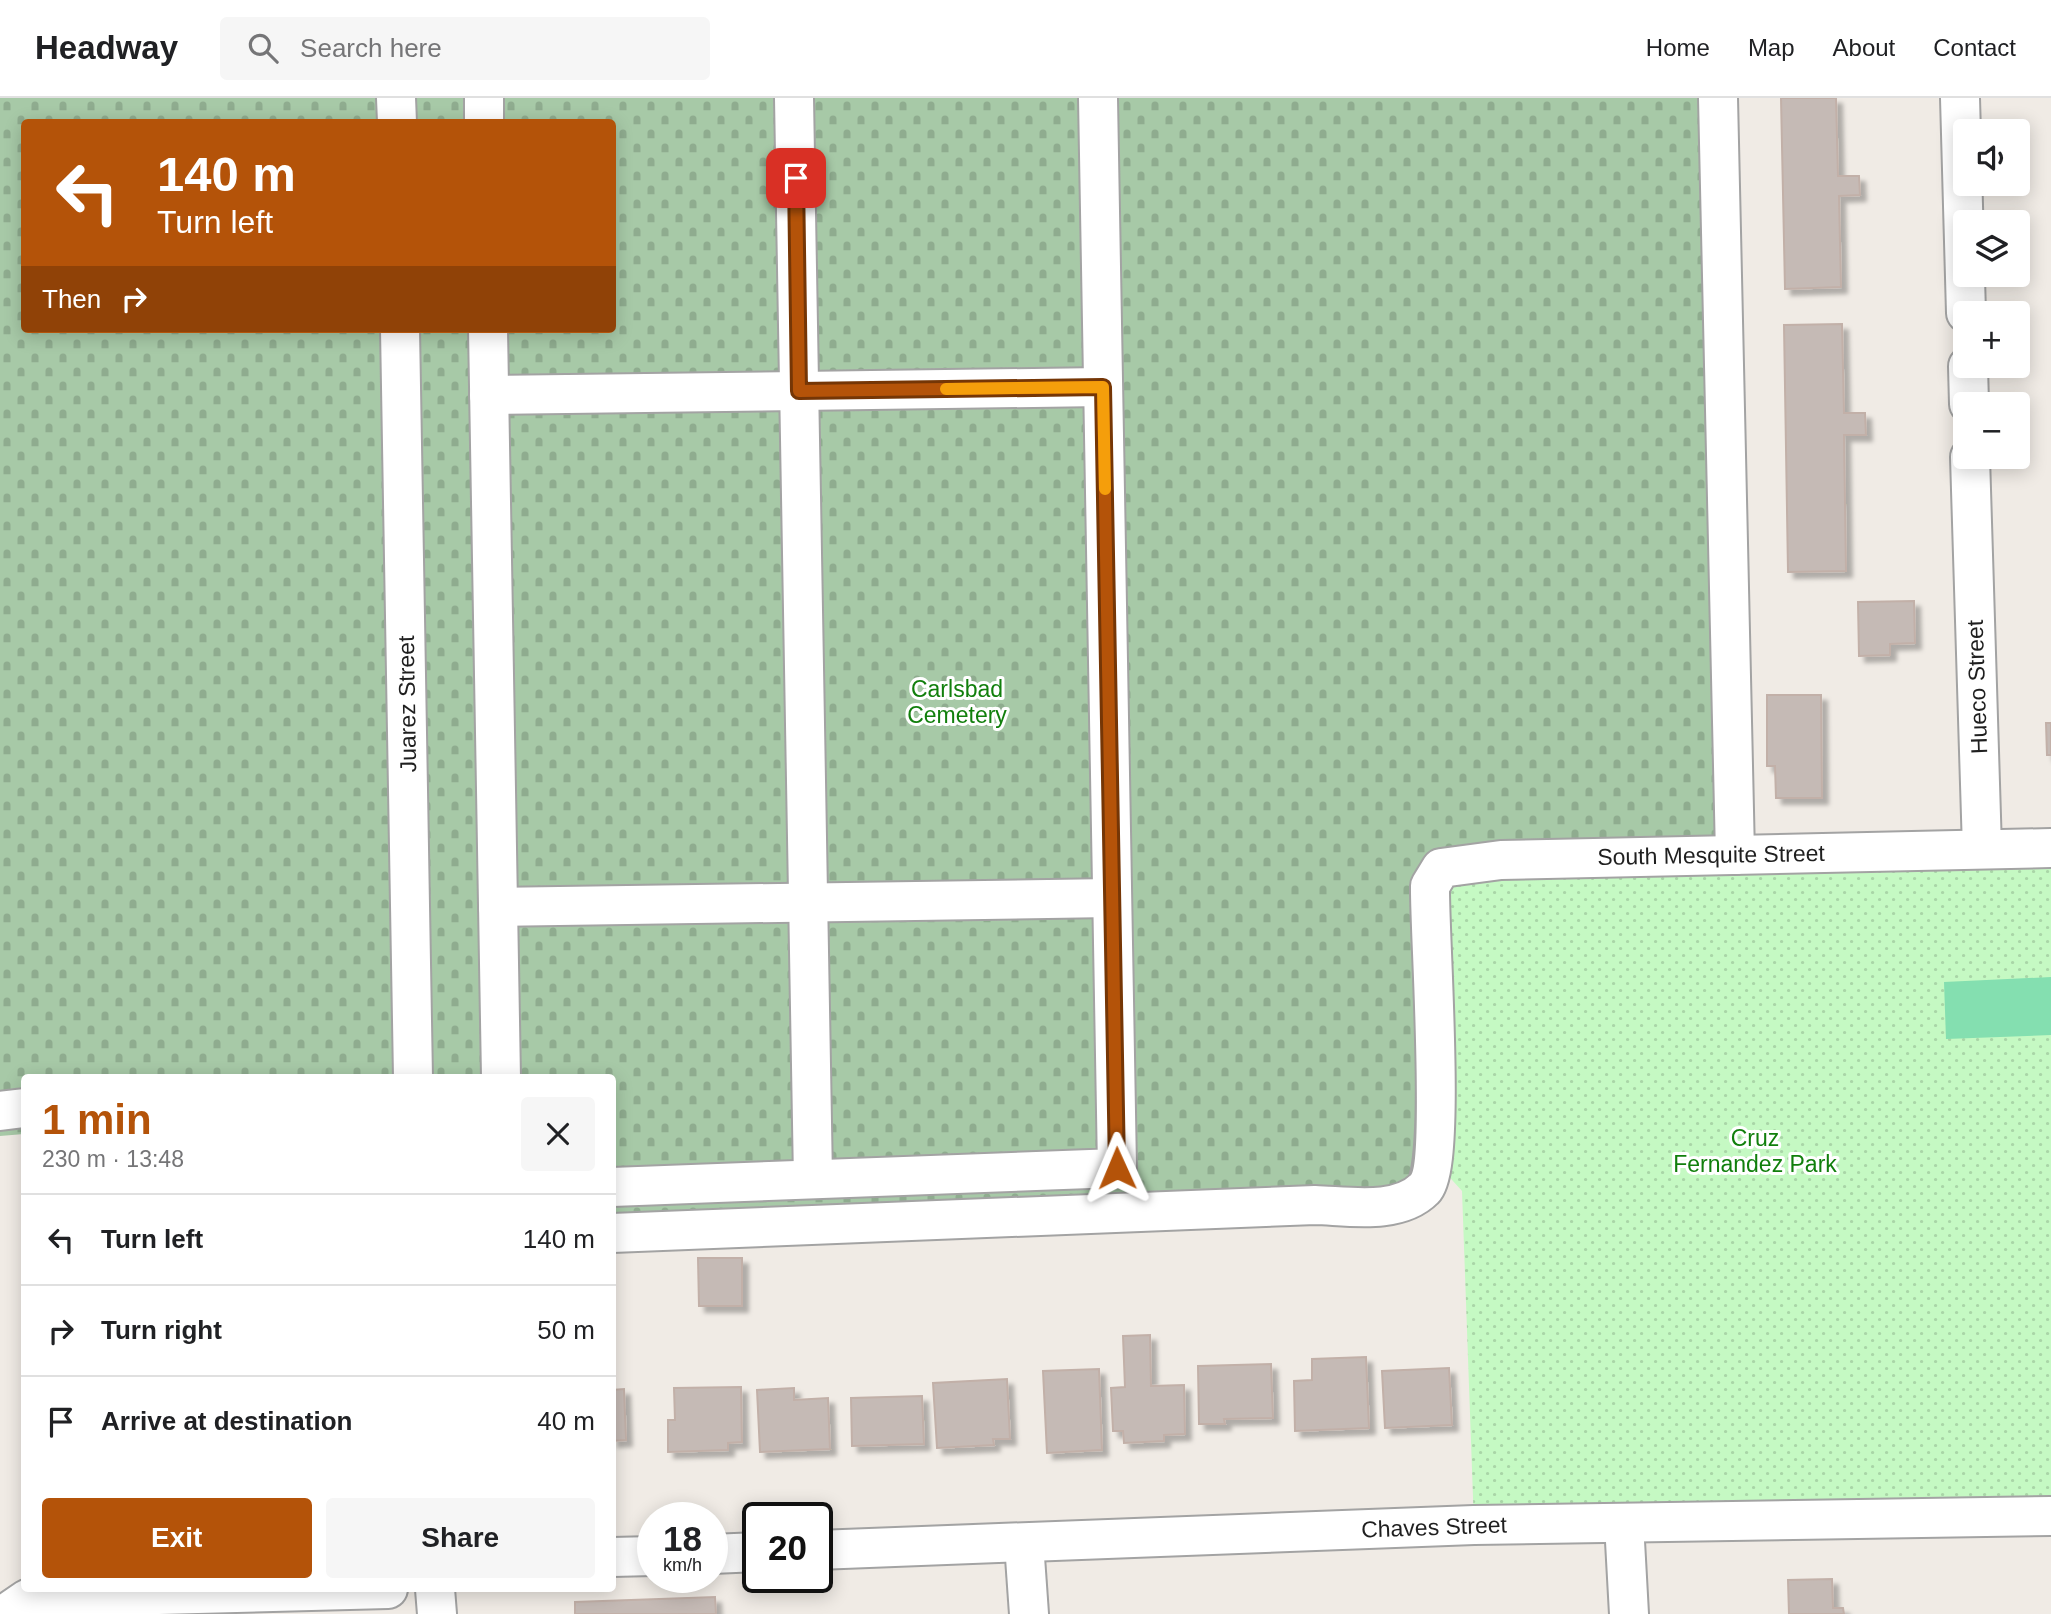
<!DOCTYPE html>
<meta charset="utf-8">
<style>
body{margin:0;font-family:Arial,sans-serif;background:#f6f6f6;color:#202124;height:100vh;display:flex;flex-direction:column;font-size:26px;white-space:nowrap}
*{box-sizing:border-box;margin:0}
p{font-size:23px;color:#757577}
.icon{flex:none;width:38px;height:38px;fill:none;stroke:currentColor;stroke-width:2;stroke-linecap:round;stroke-linejoin:round}
.map{position:relative;flex:1;overflow:hidden}
.details{position:absolute;left:21px;top:976px;width:595px;height:518px;display:flex;flex-direction:column;background:#fff;border-radius:7px;box-shadow:0 4px 18px #0003}
.details>*{flex:none}
.top-card{position:absolute;left:21px;top:21px;width:595px;height:214px;border-radius:7px;box-shadow:0 4px 18px #0003;background:#b45309;color:#fff;overflow:hidden}
.controls{position:absolute;left:1953px;top:21px;display:grid;gap:14px}
.controls a{display:grid;place-items:center;width:77px;height:77px;border-radius:7px;background:#fff;box-shadow:0 4px 18px #0003;font-size:35px}
.speed{position:absolute;left:637px;top:1404px;display:flex;gap:14px;font-size:35px;font-weight:700;text-align:center}
.speed>*{display:grid;place-content:center;width:91px;height:91px;border-radius:50%;background:#fff;box-shadow:0 4px 18px #0003;line-height:1}
.speed small{font-size:18px;font-weight:400}
.speed .limit{border:4px solid #111;border-radius:10px;background:#fff;color:#111}
.pin{position:absolute;display:grid;place-items:center;width:60px;height:60px;color:#fff;margin:-30px;border-radius:14px;box-shadow:0 4px 10px #0006}
.me{position:absolute;width:77px;margin:-38px;rotate:359deg;stroke-linejoin:round;filter:drop-shadow(0 0 5px #0008)}
.turn{display:flex;align-items:center;gap:24px;height:147px;padding:0 21px;font-size:32px}
.turn .icon{width:91px;height:91px;stroke-width:2.5}
.turn b{display:block;font-size:49px;line-height:60px}
.then{display:flex;align-items:center;height:66px;padding:0 21px;background:#0003;gap:14px;font-size:26px}
.round{display:grid;place-items:center;flex:none;width:74px;height:74px;border-radius:7px;background:#f6f6f6}
.headline{display:flex;align-items:center;justify-content:space-between;height:119px;padding:0 21px}
h1{font-size:42px;font-weight:700;line-height:52px;color:#b45309}
.cta{display:flex;gap:14px;margin-top:auto;padding:14px 21px}
.cta a{flex:1;height:80px;border-radius:7px;background:#b45309;color:#fff;font-size:28px;font-weight:700;line-height:80px;text-align:center}
.cta a+a{background:#f6f6f6;color:#202124}
ul{padding:0;list-style:none}
li{display:flex;align-items:center;gap:21px;height:91px;padding:0 21px;border-top:2px solid #e0e0e0}
li div{flex:1}
li b{display:block;font-size:26px}
li em{font-style:normal}
header{display:flex;align-items:center;gap:42px;box-sizing:border-box;height:98px;padding:0 35px;background:#fff;border-bottom:2px solid #e0e0e0}
header strong{font-size:33px}
nav{display:flex;gap:38px;margin-inline-start:auto;font-size:24px}
.search{width:490px;height:63px;background:#f6f6f6;display:flex;align-items:center;gap:18px;box-sizing:border-box;padding:0 24px;border-radius:7px;color:#757577;font-size:26px}
.map>svg:first-child{display:block}
.cemetery{fill:url(#cemetery-stones);fill-rule:evenodd}
.park{fill:url(#park-dots)}
.pitch{fill:#84dfb0}
.building{fill:#c5bab5;stroke:#c2b0a8;stroke-width:2;filter:url(#shadow)}
.lines{fill:none;stroke-linecap:round;stroke-linejoin:round}
.minor-casing{stroke:#a3a3a3;stroke-width:42}
.minor{stroke:#fff;stroke-width:38}
.route-casing{stroke:#753606;stroke-width:18}
.route{stroke:#b45309;stroke-width:12}
.slow{stroke:#f59e0b;stroke-width:12}
.labels{text-anchor:middle;dominant-baseline:central;stroke-width:6;stroke-linejoin:round;paint-order:stroke}
.street-label{font-size:23px;fill:#1f1f1f;stroke:#fff}
.park-label{font-size:23px;fill:#117f0c;stroke:#fff}
</style>
<header>
<strong>Headway</strong>
<div class="search"><svg class="icon" aria-label="search" viewBox="0 0 24 24"><circle cx="10" cy="10" r="6"/><path d="M15 15l6 6"/></svg>Search here</div>
<nav><a>Home</a><a>Map</a><a>About</a><a>Contact</a></nav>
</header>
<div class="map">
<svg width="2051" height="1516" viewBox="0 0 2051 1516">
<defs>
<pattern id="cemetery-stones" width="16" height="16" patternUnits="userSpaceOnUse" patternTransform="scale(1.75)"><rect width="16" height="16" fill="#a7c9a7"/><path d="M2 7V4a2 2 0 0 1 4 0v3zM10 15v-3a2 2 0 0 1 4 0v3z" fill="#8fac8f"/></pattern>
<pattern id="park-dots" width="8" height="8" patternUnits="userSpaceOnUse" patternTransform="scale(1.75)"><rect width="8" height="8" fill="#c5f9c3"/><path d="M2 2h.1M6 6h.1" fill="none" stroke="#a9d5a7" stroke-width="1.8" stroke-linecap="round"/></pattern>
<filter id="shadow"><feDropShadow dx="6" dy="6" stdDeviation="2" flood-color="#0004"/></filter>
</defs>
<rect width="100%" height="100%" fill="#f0ebe5"/>
<path class="cemetery" d="M 0,0 L 1718,0 L 1735,757 L 1424,1091 L 613,1135 L 612,980 L 24,980 L 24,1036 L 0,1038 ZM 24,24 L 612,24 L 612,231 L 24,231 Z"/>
<polygon class="park" points="2051,750 2051,1418 1474,1427 1462,1093 1434,1062 1441,770"/>
<polygon class="pitch" points="2051,879 2051,937 1946,941 1944,884"/>
<g class="building">
<polygon points="1781,0 1836,0 1838,78 1859,78 1860,97 1839,98 1841,189 1785,191"/>
<polygon points="1842,226 1844,315 1865,315 1866,337 1844,337 1846,473 1788,474 1784,227"/>
<polygon points="1914,503 1915,545 1890,546 1890,557 1859,558 1858,504"/>
<polygon points="1767,597 1821,597 1822,700 1776,700 1775,668 1767,668"/>
<polygon points="2046,625 2051,625 2051,657 2047,657"/>
<polygon points="698,1160 742,1160 742,1208 699,1208"/>
<polygon points="1150,1237 1151,1288 1184,1287 1185,1336 1164,1337 1164,1343 1124,1345 1123,1333 1113,1333 1111,1290 1125,1289 1123,1238"/>
<polygon points="1366,1259 1369,1330 1295,1333 1294,1283 1312,1282 1312,1261"/>
<polygon points="1271,1266 1273,1320 1224,1321 1225,1326 1199,1326 1198,1268"/>
<polygon points="1449,1270 1452,1327 1385,1330 1382,1273"/>
<polygon points="1099,1271 1102,1352 1047,1355 1043,1273"/>
<polygon points="1007,1281 1010,1341 993,1341 994,1347 937,1350 933,1285"/>
<polygon points="741,1289 742,1344 728,1345 728,1352 668,1354 668,1322 675,1322 674,1290"/>
<polygon points="794,1290 794,1302 828,1300 830,1351 760,1354 757,1292"/>
<polygon points="624,1291 626,1342 612,1343 612,1292"/>
<polygon points="922,1298 924,1346 852,1348 851,1300"/>
<polygon points="1832,1481 1833,1510 1843,1510 1844,1516 1789,1516 1788,1482"/>
<polygon points="715,1499 716,1516 575,1516 575,1504"/>
</g>
<g class="lines">
<g class="minor-casing">
<g id="minor">
<polyline points="396,0 397,24"/>
<polyline points="484,0 484,24"/>
<polyline points="794,0 813,1081"/>
<polyline points="1718,0 1735,757"/>
<polyline points="1960,0 1966,215"/>
<polyline points="400,231 413,980"/>
<polyline points="488,231 501,980"/>
<polyline points="1968,268 1969,306"/>
<polyline points="489,297 1103,289"/>
<polyline points="1970,359 1982,751"/>
<polyline points="498,809 1112,800"/>
<polyline points="0,1013 24,1010"/>
<polyline points="612,1089 1117,1070 1098,0"/>
<path d="M 612,1135 L 1315,1107 C 1349,1108 1398,1117 1424,1091 C 1447,1069 1429,834 1430,788 L 1441,770 L 1501,762 L 2051,750"/>
<polyline points="1624,1425 1629,1516"/>
<polyline points="1024,1445 1029,1516"/>
<polyline points="817,1452 1474,1427 2051,1418"/>
<polyline points="712,1456 758,1454"/>
<polyline points="612,1459 653,1458"/>
<polyline points="435,1491 437,1516"/>
<polyline points="5,1516 27,1501 44,1500 388,1491"/>
</g>
</g>
<use href="#minor" class="minor"/>
</g>
<g class="lines">
<g class="route-casing">
<polyline id="route" points="796,80 799,293 1103,289 1117,1070"/>
</g>
<use href="#route" class="route"/>
<polyline class="slow" points="946,291 1103,289 1105,391"/>
</g>
<g class="labels">
<g class="street-label">
<text transform="translate(1977 589) rotate(-92)">Hueco Street</text>
<text transform="translate(407 606) rotate(-91)">Juarez Street</text>
<text transform="translate(1711 757) rotate(-1)">South Mesquite Street</text>
<text transform="translate(1434 1429) rotate(-2)">Chaves Street</text>
</g>
<g class="park-label">
<text x="957" y="591">Carlsbad<tspan x="957" dy="26">Cemetery</tspan></text>
<text x="1755" y="1040">Cruz<tspan x="1755" dy="26">Fernandez Park</tspan></text>
</g>
</g>
</svg>
<div class="controls">
<a><svg class="icon" aria-label="sound" viewBox="0 0 24 24"><path d="M4 9h4l5-4v14l-5-4H4zM17 9q2 3 0 6"/></svg></a>
<a><svg class="icon" aria-label="layers" viewBox="0 0 24 24"><path d="M12 4l9 5-9 5-9-5zM3 14l9 5 9-5"/></svg></a>
<a>+</a>
<a>−</a>
</div>
<div class="speed"><div>18<small>km/h</small></div><div class="limit">20</div></div>
<div class="pin" style="left:796px;top:80px;background:#d93025"><svg class="icon" aria-label="arrive" viewBox="0 0 24 24"><path d="M6 21V4h12l-3 4 3 4H6"/></svg></div>
<svg class="me" style="left:1117px;top:1070px" viewBox="-20 -20 40 40"><path d="M0-17L14 15 0 8-14 15z" fill="#b45309" stroke="#fff" stroke-width="4"/></svg>
<div class="top-card">
<div class="turn"><svg class="icon" aria-label="left" viewBox="0 0 24 24"><path d="M17 20v-9H6M10 6l-5 5 5 5"/></svg><div><b>140 m</b>Turn left</div></div>
<div class="then">Then<svg class="icon" aria-label="right" viewBox="0 0 24 24"><path d="M7 20v-9h11M14 6l5 5-5 5"/></svg></div>
</div>
<section class="details">
<div class="headline"><div><h1>1 min</h1><p>230 m · 13:48</p></div><a class="round"><svg class="icon" aria-label="close" viewBox="0 0 24 24"><path d="M6 6l12 12M18 6L6 18"/></svg></a></div>
<ul>
<li><svg class="icon" aria-label="left" viewBox="0 0 24 24"><path d="M17 20v-9H6M10 6l-5 5 5 5"/></svg><div><b>Turn left</b></div><em>140 m</em></li>
<li><svg class="icon" aria-label="right" viewBox="0 0 24 24"><path d="M7 20v-9h11M14 6l5 5-5 5"/></svg><div><b>Turn right</b></div><em>50 m</em></li>
<li><svg class="icon" aria-label="arrive" viewBox="0 0 24 24"><path d="M6 21V4h12l-3 4 3 4H6"/></svg><div><b>Arrive at destination</b></div><em>40 m</em></li>
</ul>
<div class="cta"><a>Exit</a><a>Share</a></div>
</section>
</div>
